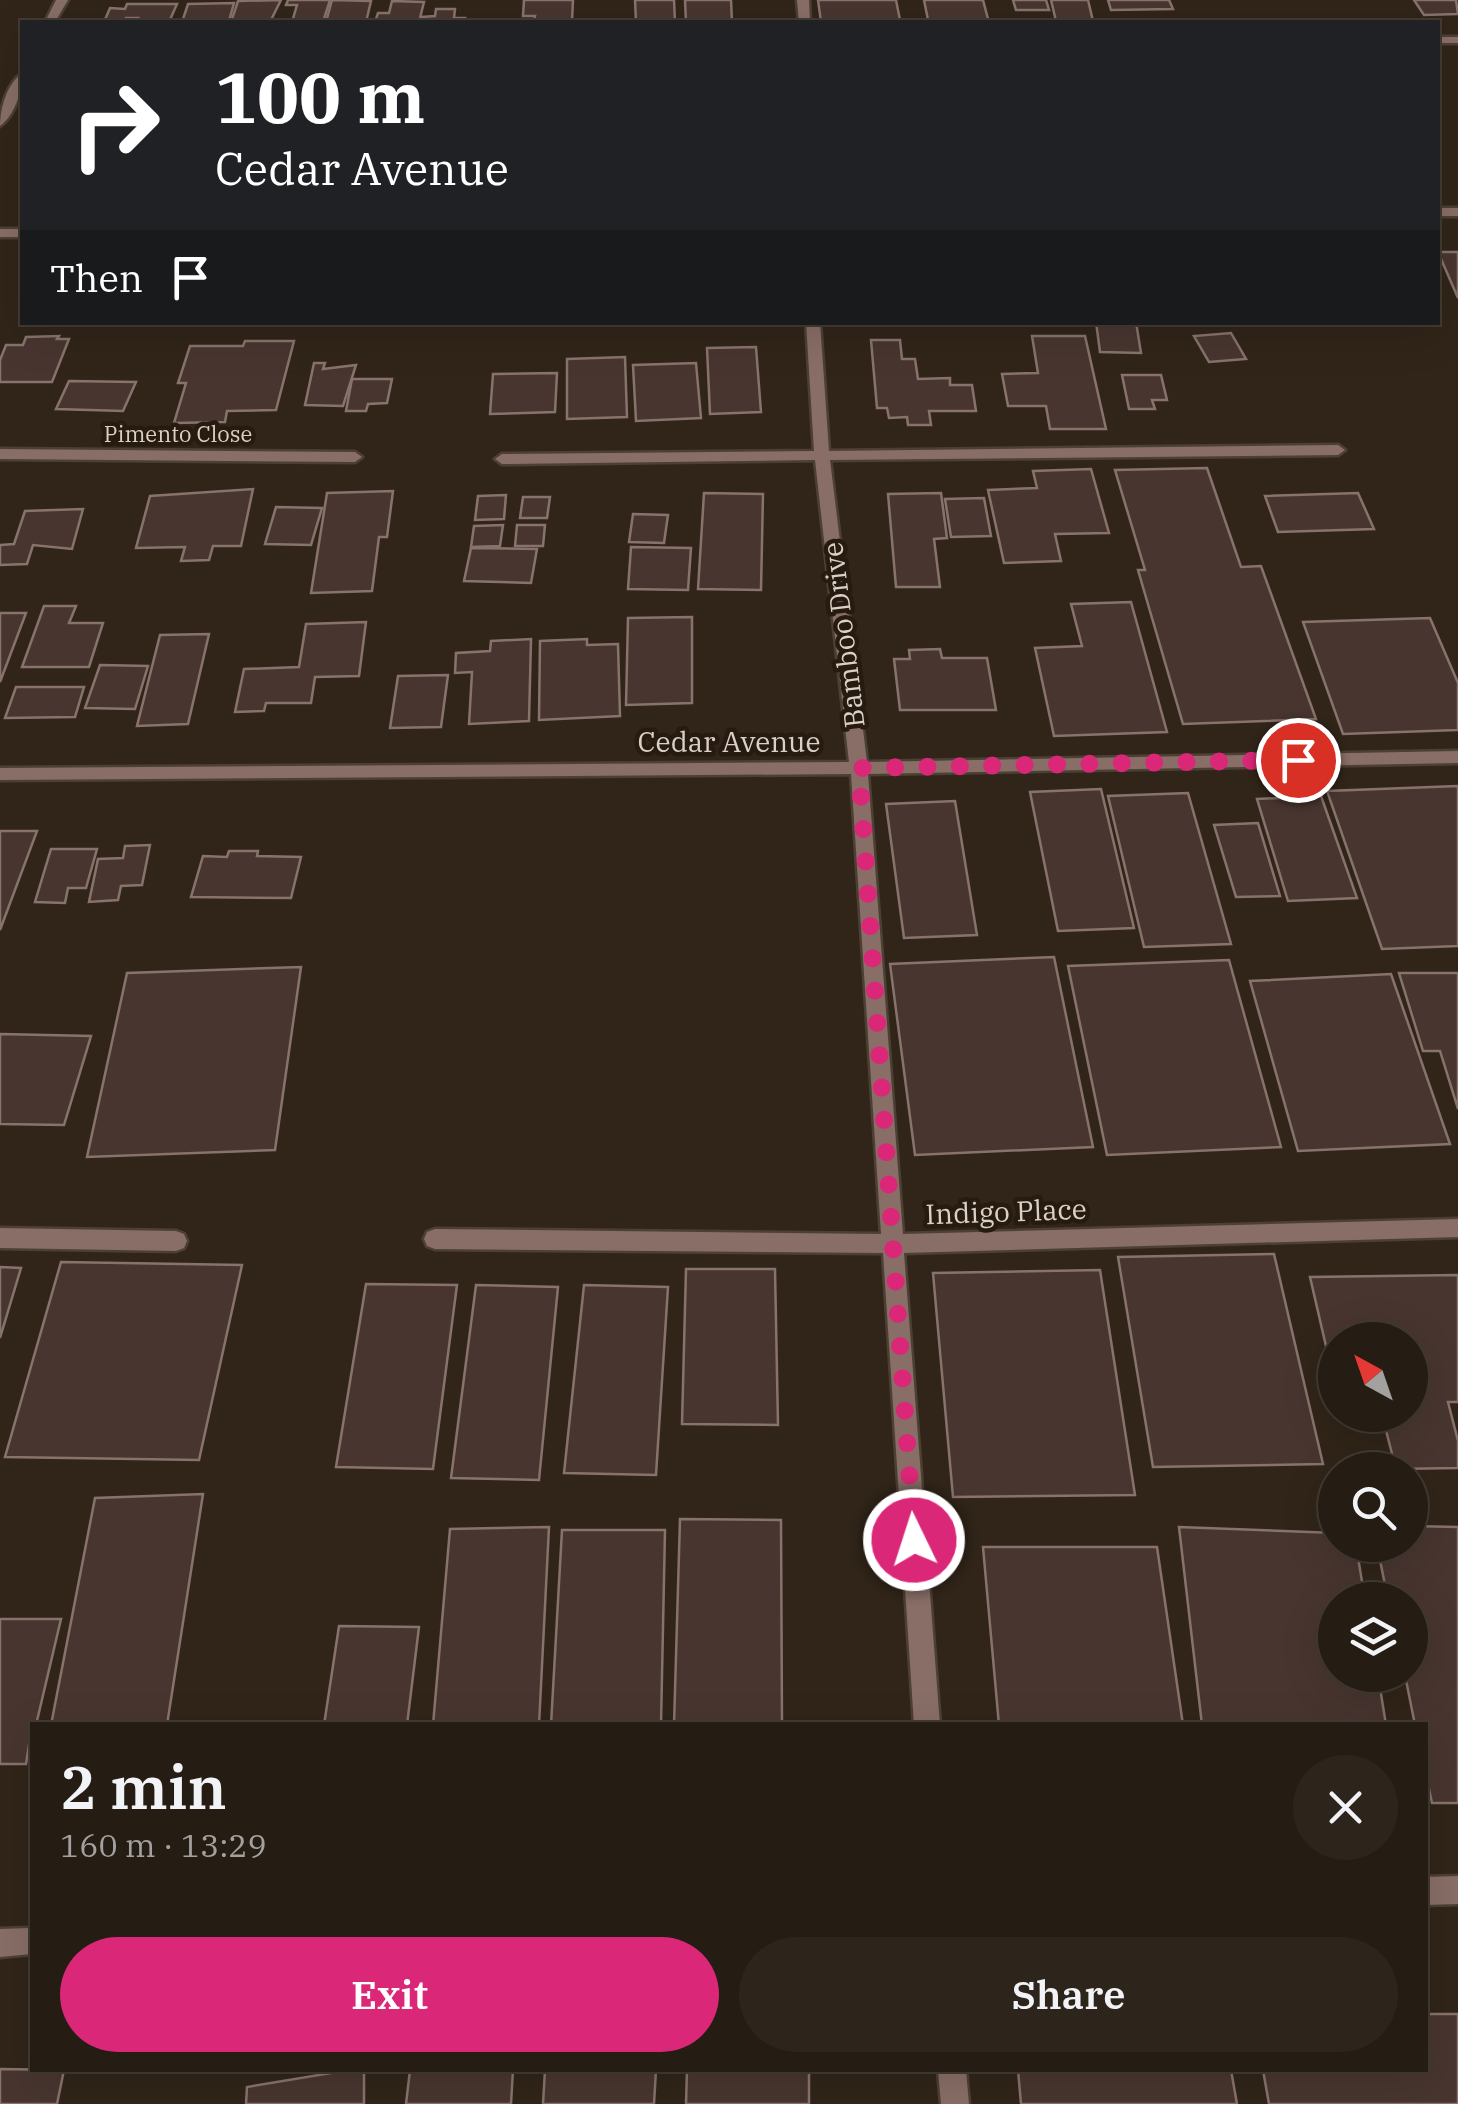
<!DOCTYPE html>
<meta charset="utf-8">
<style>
body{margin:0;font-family:"IBM Plex Serif",serif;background:#2d251c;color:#f1f3f6;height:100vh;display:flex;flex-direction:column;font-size:38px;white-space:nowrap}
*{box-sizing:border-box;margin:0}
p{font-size:32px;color:#a3a1a0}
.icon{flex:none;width:55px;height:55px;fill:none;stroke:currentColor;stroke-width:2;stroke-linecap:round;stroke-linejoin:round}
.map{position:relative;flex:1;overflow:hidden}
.details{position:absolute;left:30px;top:1722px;width:1398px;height:350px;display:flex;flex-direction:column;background:#251c13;border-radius:0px;box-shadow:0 10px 40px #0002,0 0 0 2px #423a33}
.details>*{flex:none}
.guide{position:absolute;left:20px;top:20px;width:1420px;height:305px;border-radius:0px;box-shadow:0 10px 40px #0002,0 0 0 2px #423a33;background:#202124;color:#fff;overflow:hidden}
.needle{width:65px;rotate:320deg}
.fabs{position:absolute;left:1318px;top:1322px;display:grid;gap:20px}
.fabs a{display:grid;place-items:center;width:110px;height:110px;border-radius:50%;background:#251c13;box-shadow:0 10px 40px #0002,0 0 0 2px #423a33;font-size:50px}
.pin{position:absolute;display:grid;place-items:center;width:85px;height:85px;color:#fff;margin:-42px;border:5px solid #fff;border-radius:50%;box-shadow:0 2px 10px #0007}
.me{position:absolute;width:110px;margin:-55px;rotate:356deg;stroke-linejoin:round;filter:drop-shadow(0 0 8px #0008)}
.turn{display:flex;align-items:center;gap:35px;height:210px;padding:0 30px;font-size:45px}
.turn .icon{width:130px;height:130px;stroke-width:2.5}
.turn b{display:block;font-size:70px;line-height:85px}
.then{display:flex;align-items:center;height:95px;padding:0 30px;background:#0003;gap:20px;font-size:38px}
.round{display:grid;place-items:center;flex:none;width:105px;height:105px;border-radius:52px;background:#2d251c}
.headline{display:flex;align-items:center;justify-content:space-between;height:170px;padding:0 30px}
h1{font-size:60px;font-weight:600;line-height:75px}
.action{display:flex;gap:20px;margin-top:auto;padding:20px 30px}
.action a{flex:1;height:115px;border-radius:60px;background:#db2777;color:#fff;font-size:40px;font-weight:600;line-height:115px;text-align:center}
.action a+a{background:#2d251c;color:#f1f3f6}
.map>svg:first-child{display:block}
.building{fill:#483530;stroke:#88736c;stroke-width:2.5}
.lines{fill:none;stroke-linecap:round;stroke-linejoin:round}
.street-casing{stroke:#4c4035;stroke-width:5}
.street{fill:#886e66;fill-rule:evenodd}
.route{stroke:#db2777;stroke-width:18;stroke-dasharray:0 32.4}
.labels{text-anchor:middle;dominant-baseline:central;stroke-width:9;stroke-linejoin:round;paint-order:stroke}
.far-street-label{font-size:22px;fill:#d9d0c8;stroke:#271b0f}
.street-label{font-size:28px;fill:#d9d0c8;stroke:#271b0f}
</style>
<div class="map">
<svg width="1458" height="2104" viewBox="0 0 1458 2104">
<rect width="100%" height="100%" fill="#312519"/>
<g class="building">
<polygon points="281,0 270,22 231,22 238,1"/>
<polygon points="288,0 330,0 323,22 292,22 297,5 286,5"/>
<polygon points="332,0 371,1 366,22 326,22"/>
<polygon points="524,0 573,0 572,22 534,22 535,16 523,16"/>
<polygon points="635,0 674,0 675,22 636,22"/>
<polygon points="685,0 731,0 732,22 686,22"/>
<polygon points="818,0 896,0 900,20 821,22"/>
<polygon points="924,0 983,0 988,19 928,20"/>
<polygon points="1013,0 1046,0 1049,10 1016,10"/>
<polygon points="1051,0 1088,0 1093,21 1056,21"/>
<polygon points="1108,0 1169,0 1173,9 1111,10"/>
<polygon points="1414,0 1456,0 1458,14 1424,15"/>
<polygon points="392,1 424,2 419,22 375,22 378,13 389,13"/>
<polygon points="234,3 229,21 182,22 188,4"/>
<polygon points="127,4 177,4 169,22 136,22 138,18 126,18 124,22 104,22 110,8 125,9"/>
<polygon points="436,9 455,9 454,18 465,18 464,22 421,22 422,17 435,16"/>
<polygon points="1438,252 1458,252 1458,298"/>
<polygon points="1096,322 1136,322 1141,353 1100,352"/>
<polygon points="1231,333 1246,359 1209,362 1194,336"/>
<polygon points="59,336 57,339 69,339 52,382 0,382 0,360 6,345 23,345 26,337"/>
<polygon points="1032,336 1085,336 1106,429 1050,429 1046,406 1008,406 1002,374 1038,373"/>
<polygon points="871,340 900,340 902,359 915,359 918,379 950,378 950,385 972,385 976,411 929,411 931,425 908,425 907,417 889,418 887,408 877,408"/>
<polygon points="245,341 294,341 276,410 227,411 225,422 174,423 186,383 178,383 190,346 243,346"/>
<polygon points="756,347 761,412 710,414 707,348"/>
<polygon points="625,357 627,417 567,419 567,359"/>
<polygon points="314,363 325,363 323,369 356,365 343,406 305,405"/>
<polygon points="696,363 701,418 636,421 633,365"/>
<polygon points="557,373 555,412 490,414 493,374"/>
<polygon points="1122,375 1161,375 1167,400 1152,400 1155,409 1129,409"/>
<polygon points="352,379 392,379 387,403 368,404 366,411 346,411"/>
<polygon points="69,381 136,382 123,411 56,409"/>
<polygon points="1207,468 1241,567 1261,566 1316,719 1183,724 1138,570 1145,570 1115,470"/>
<polygon points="1091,469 1109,533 1055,534 1061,561 1004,563 988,490 1037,488 1033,471"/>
<polygon points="253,489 241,546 213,546 209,560 181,561 185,547 136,548 150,496"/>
<polygon points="393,491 387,537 379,537 372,591 311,593 327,493"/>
<polygon points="704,493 763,494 761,590 698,589"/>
<polygon points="941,493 947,538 934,539 940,587 896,587 888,494"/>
<polygon points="1358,493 1374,529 1278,532 1265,496"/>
<polygon points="506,495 504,519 475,520 478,496"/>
<polygon points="523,497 550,497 547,518 520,518"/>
<polygon points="984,498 991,536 951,537 945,499"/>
<polygon points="276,507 322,508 311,545 265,544"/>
<polygon points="83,509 72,549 33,545 27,564 0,565 0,545 14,544 25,511"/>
<polygon points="633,514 668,515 664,543 629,542"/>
<polygon points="503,525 500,546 471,547 474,526"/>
<polygon points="517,525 545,525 543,546 515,546"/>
<polygon points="631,547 691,548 688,590 628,589"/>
<polygon points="471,548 537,549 531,583 464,581"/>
<polygon points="1131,602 1167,732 1054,736 1035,648 1082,646 1071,604"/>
<polygon points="44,606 76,606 69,623 103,623 89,667 22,667"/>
<polygon points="0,613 26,613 0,682"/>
<polygon points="692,617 692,703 626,705 628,618"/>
<polygon points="1430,618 1458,683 1458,730 1343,734 1303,622"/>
<polygon points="366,622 359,676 315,677 311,703 266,703 264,711 235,712 244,669 299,667 306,624"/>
<polygon points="209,634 188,724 137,726 160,635"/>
<polygon points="531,639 529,721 469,724 472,672 455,673 456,653 490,651 491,641"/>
<polygon points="587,639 587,645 618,644 620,716 539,720 540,641"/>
<polygon points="940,649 942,658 987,658 996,710 900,710 894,659 910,659 909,650"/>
<polygon points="100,665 148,666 135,709 85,708"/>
<polygon points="448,675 441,727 390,728 398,676"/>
<polygon points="16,687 84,687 75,717 5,718"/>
<polygon points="1458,786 1458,946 1382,949 1327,791"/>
<polygon points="1101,789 1134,928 1058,931 1030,792"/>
<polygon points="1188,793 1231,944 1144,947 1108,796"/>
<polygon points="1321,796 1357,898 1288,901 1257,799"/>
<polygon points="955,801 977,935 904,938 886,804"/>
<polygon points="1258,823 1280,896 1236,897 1214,825"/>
<polygon points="0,831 37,831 0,930"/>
<polygon points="150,845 142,885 121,886 118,900 89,902 98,859 123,858 125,846"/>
<polygon points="51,849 97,849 86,888 68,888 65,903 35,902"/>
<polygon points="229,851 258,851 257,856 301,857 291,898 191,897 203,856 227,857"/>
<polygon points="1054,957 1093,1147 915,1155 890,964"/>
<polygon points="1229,960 1281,1147 1107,1155 1068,966"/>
<polygon points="301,967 275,1150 87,1157 127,973"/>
<polygon points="1399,973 1458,973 1458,1109 1440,1051 1423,1051"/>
<polygon points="1391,974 1450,1144 1298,1151 1250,981"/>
<polygon points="0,1034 91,1036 64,1125 0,1124"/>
<polygon points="1274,1254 1323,1464 1153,1467 1118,1257"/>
<polygon points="61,1262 242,1265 199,1460 5,1457"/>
<polygon points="0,1267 21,1268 0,1338"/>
<polygon points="686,1269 775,1269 778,1425 682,1424"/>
<polygon points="1100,1270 1135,1495 953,1497 933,1273"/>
<polygon points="1458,1275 1458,1402 1448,1402 1458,1441 1458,1468 1396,1469 1382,1415 1410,1415 1410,1340 1335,1340 1335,1385 1310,1277"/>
<polygon points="366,1284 457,1285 433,1469 336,1467"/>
<polygon points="476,1285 558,1287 539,1480 451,1478"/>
<polygon points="584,1285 668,1287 656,1475 564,1473"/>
<polygon points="203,1494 167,1725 51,1725 95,1498"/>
<polygon points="680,1519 781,1520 782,1725 674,1725"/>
<polygon points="1410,1526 1458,1527 1458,1803 1432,1803 1425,1770 1425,1725 1415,1725 1405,1675 1410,1675 1410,1600 1388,1600 1377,1545 1410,1545"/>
<polygon points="549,1527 539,1725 433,1725 450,1529"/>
<polygon points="1179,1527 1335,1533 1335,1545 1356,1545 1365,1600 1335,1600 1335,1675 1378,1675 1386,1725 1202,1725"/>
<polygon points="562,1530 665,1530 661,1725 551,1725"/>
<polygon points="983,1547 1157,1547 1183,1725 999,1725"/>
<polygon points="0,1619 61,1619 36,1725 32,1725 26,1764 0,1764"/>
<polygon points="339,1626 419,1627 407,1725 324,1725"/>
<polygon points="1425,2014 1458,2014 1458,2104 1269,2104 1263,2070 1425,2070"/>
<polygon points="0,2069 64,2070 57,2104 0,2104"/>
<polygon points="349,2070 364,2070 364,2104 246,2104 247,2087"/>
<polygon points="410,2070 513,2070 511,2104 406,2104"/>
<polygon points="545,2070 656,2070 654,2104 543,2104"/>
<polygon points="687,2070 809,2070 809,2104 686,2104"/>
<polygon points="1018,2070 1231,2070 1237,2104 1021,2104"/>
</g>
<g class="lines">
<g class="street-casing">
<g id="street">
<polygon points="56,0 68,0 55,22 45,22"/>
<polygon points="797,0 809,0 810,22 799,22"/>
<rect x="1438" y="37" width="20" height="6"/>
<path d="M 22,73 C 23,91 14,116 0,126 C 0,108 7,84 22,73 Z"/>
<rect x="1438" y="208" width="20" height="8"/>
<rect x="0" y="229" width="22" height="8"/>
<polygon points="806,322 820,322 829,451 1338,445 1345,450 1338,455 830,460 867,762 1458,751 1458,763 868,774 903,1234 1458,1219 1458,1237 904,1253 940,1725 914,1725 883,1253 435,1249 427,1246 424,1239 427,1232 435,1229 881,1234 851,774 0,780 0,768 849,762 815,460 502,464 495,459 502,454 814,451"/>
<polygon points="0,449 355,452 362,457 355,462 0,459"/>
<polygon points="0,1228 176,1231 184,1234 187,1241 184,1248 176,1251 0,1248"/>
<polygon points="1458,1876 1458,1904 1425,1905 1425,1877"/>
<polygon points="29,1928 32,1930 32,1954 0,1957 0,1929"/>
<polygon points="938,2070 966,2070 969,2104 941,2104"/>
</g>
</g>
<use href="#street" class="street"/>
</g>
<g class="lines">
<polyline class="route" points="914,1540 859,768 1298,760"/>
</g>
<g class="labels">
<g class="far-street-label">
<text x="178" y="433">Pimento Close</text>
</g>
<g class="street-label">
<text transform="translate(843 635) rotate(-97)">Bamboo Drive</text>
<text x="729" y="741">Cedar Avenue</text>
<text transform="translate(1006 1211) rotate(-2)">Indigo Place</text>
</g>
</g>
</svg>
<div class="fabs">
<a><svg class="needle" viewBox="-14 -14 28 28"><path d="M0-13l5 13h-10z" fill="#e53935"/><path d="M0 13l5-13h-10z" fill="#a3a1a0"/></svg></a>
<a><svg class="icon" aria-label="search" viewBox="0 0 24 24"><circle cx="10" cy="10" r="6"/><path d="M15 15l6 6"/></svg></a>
<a><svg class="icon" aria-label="layers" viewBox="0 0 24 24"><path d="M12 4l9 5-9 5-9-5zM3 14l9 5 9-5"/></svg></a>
</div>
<div class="pin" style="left:1298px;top:760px;background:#d93025"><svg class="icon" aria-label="arrive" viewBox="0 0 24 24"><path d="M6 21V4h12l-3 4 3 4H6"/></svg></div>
<svg class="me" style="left:914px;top:1540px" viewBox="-20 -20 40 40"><circle r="17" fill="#db2777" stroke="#fff" stroke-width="3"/><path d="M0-11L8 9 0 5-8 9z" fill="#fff"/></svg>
<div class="guide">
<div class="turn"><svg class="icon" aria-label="right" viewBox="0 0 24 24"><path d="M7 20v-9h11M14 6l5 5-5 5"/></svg><div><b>100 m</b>Cedar Avenue</div></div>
<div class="then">Then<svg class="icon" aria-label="arrive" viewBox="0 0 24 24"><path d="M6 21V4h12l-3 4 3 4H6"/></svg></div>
</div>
<section class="details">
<div class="headline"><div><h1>2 min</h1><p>160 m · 13:29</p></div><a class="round"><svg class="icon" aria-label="close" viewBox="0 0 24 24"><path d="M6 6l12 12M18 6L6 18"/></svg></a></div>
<div class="action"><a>Exit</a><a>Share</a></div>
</section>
</div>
